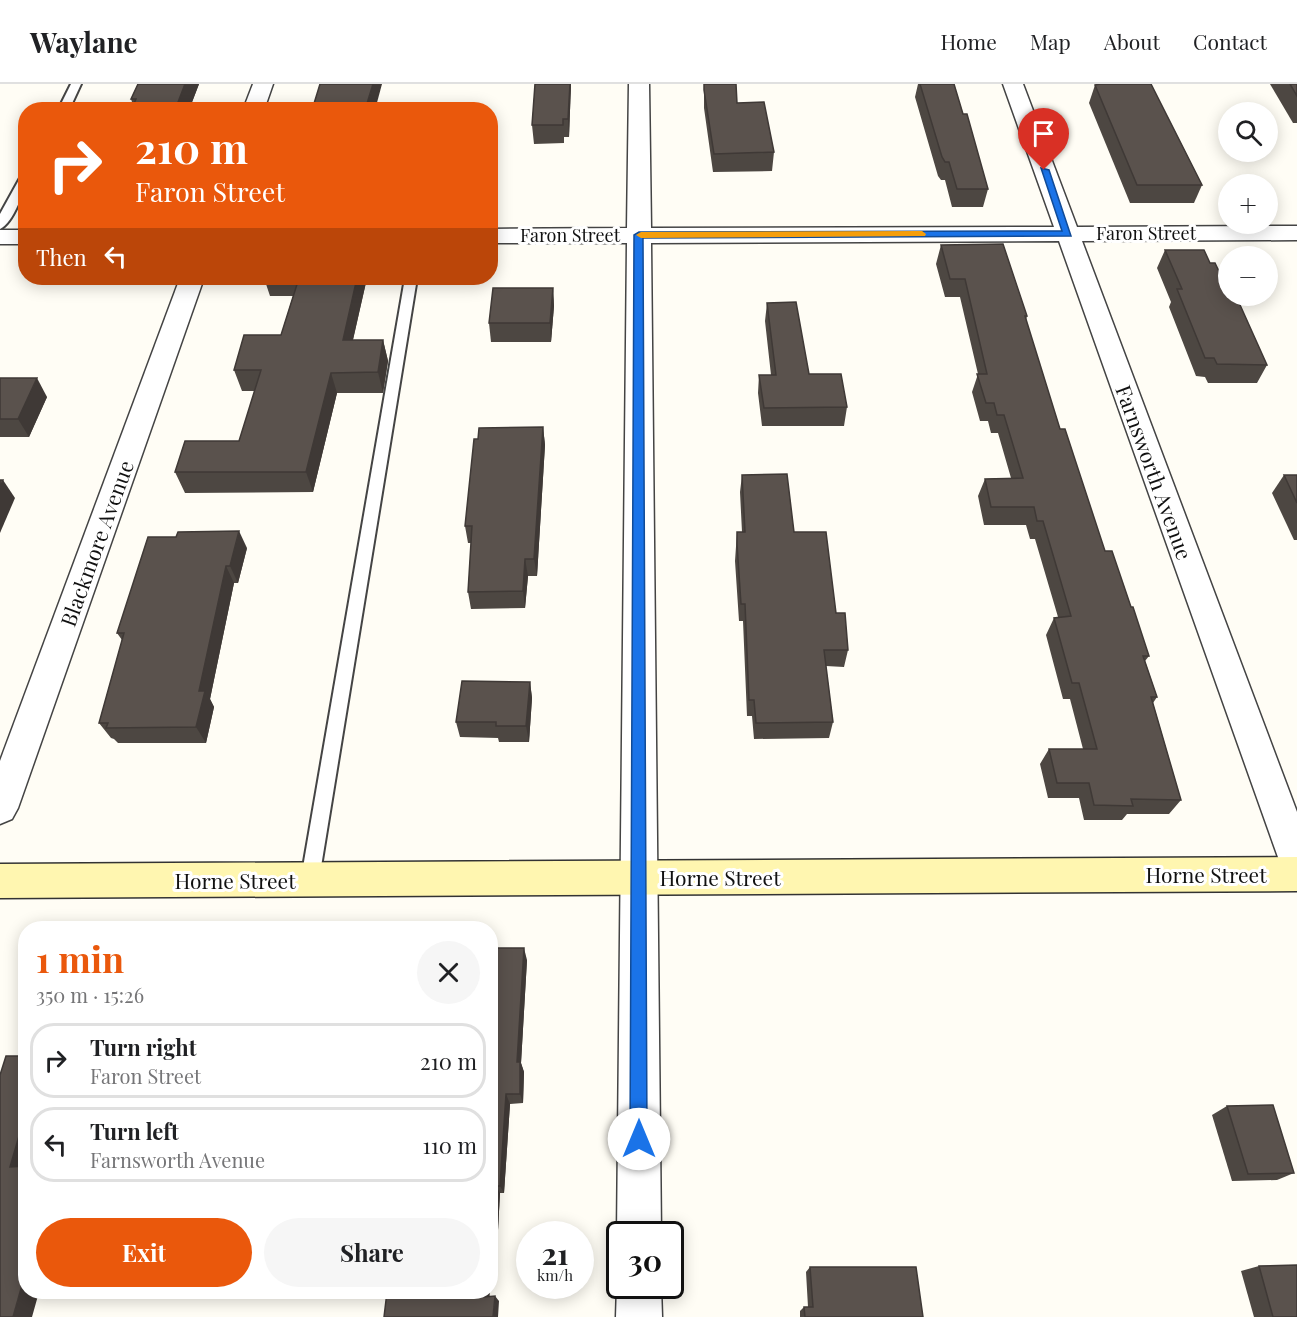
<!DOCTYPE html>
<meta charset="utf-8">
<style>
body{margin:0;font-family:"Playfair Display",serif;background:#f6f6f6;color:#202124;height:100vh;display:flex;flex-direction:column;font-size:22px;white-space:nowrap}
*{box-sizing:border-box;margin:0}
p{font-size:20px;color:#757577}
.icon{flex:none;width:33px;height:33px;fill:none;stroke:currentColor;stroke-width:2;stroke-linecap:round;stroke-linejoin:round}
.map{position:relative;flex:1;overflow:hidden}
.sheet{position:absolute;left:18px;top:837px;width:480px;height:378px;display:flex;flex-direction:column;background:#fff;border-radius:24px;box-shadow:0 3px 15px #0003}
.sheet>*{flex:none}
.banner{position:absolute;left:18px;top:18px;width:480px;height:183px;border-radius:24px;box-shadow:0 3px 15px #0003;background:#ea580c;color:#fff;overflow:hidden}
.tools{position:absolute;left:1218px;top:18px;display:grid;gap:12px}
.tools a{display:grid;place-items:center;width:60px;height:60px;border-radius:50%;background:#fff;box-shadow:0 3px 15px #0003;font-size:30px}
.speed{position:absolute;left:516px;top:1137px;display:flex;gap:12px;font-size:30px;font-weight:700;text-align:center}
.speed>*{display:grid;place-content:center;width:78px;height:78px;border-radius:50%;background:#fff;box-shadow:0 3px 15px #0003;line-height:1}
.speed small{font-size:15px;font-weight:400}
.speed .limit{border:3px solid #111;border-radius:9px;background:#fff;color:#111}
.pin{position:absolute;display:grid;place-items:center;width:51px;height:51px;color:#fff;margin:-62px -26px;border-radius:50% 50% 50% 0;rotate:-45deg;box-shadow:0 0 6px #0007}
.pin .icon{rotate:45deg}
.me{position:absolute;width:66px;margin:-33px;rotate:0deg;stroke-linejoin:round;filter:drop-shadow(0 0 4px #0008)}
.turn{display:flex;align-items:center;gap:21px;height:126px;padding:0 18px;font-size:27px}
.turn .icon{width:78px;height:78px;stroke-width:2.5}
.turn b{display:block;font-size:42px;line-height:51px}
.then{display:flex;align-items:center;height:57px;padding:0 18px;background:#0003;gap:12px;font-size:22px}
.round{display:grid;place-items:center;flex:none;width:63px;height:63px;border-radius:32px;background:#f6f6f6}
.summary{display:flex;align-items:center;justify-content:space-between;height:102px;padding:0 18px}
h1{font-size:36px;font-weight:700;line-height:45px;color:#ea580c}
.action{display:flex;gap:12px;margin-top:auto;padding:12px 18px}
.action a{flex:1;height:69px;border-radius:36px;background:#ea580c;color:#fff;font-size:24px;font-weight:700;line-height:69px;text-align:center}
.action a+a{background:#f6f6f6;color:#202124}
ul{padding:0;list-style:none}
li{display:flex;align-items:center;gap:18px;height:75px;margin:0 12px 9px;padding:0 6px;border:3px solid #e0e0e0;border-radius:24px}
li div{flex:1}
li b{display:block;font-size:22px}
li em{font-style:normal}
header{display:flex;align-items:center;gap:36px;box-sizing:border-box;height:84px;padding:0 30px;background:#fff;border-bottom:2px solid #e0e0e0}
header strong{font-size:28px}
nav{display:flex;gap:33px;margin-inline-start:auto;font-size:21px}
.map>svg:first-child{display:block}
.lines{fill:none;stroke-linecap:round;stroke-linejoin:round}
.lane-casing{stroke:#444;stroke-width:4}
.street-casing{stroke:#444;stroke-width:3}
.secondary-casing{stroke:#333;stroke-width:3}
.lane{fill:#fff;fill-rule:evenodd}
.street{fill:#fff;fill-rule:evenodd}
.secondary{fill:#fff6b0;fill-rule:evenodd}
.wall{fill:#4d4742}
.shaded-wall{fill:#3f3936}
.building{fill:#5a524d;stroke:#3f3936;stroke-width:1.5}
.route{fill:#1a73e8;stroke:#114b97;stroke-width:1.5}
.slow{fill:#f59e0b}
.labels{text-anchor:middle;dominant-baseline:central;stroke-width:6;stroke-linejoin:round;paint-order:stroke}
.far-street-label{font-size:18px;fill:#111;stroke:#fff}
.street-label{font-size:21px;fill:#111;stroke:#fff}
</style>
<header>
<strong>Waylane</strong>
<nav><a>Home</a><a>Map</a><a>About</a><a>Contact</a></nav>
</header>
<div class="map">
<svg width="1297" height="1233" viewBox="0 0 1297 1233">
<rect width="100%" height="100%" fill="#fffdf5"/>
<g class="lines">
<g class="lane-casing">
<g id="lane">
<polygon points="71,0 81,0 69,26 58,26"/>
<path d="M 26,91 C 26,105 13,139 0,145 L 0,130 L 20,94 Z"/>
<polygon points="405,194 417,194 319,795 316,801 310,803 304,801 301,795"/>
</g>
</g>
<g class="street-casing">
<g id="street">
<polygon points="253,0 273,0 264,26 243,26"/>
<polygon points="629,0 649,0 651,144 1054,143 1003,0 1023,0 1077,143 1297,142 1297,156 1082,157 1297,728 1297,792 1284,788 1279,776 1059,157 651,159 661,1150 620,1150 620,1156 617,1150 627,159 490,159 490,145 627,144"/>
<rect x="0" y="146" width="26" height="14"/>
<polygon points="180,194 204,194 18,724 12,735 0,740 0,677"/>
<polygon points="620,1195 620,1202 661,1202 662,1233 616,1233 617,1202"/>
</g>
</g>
<g class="secondary-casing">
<polygon id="secondary" points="1297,773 1297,807 0,814 0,780"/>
</g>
<use href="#lane" class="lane"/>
<use href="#street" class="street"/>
<use href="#secondary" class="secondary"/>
</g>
<g class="wall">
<polygon points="138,0 199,0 189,26 131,26 133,21 131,15"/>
<polygon points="535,0 571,0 569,53 564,53 564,59 534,60 532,41"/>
<polygon points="704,0 736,0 737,19 774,68 772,87 713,88 704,24"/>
<polygon points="918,0 954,0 963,30 988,105 983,123 952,123 945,96 941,96 938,92 915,13"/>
<polygon points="1096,0 1151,0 1202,101 1194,119 1130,119 1089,19 1095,1"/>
<polygon points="1270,0 1297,0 1297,39 1293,39"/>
<polygon points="941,161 1027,232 1026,236 1060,345 1105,467 1131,523 1149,572 1145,577 1157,613 1153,619 1181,716 1169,730 1127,730 1122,736 1084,736 1079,714 1048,714 1040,680 1049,665 1083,665 1070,615 1063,615 1046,551 1054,534 1058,533 1035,455 1030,455 1026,441 984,441 978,412 985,395 1011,394 998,349 991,349 988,337 980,337 972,308 978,290 960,213 945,213 936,180"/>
<polygon points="1165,166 1210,179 1225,200 1267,281 1257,299 1208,299 1205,293 1196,292 1169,223 1171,218 1157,184"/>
<polygon points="264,194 367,194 353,256 383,256 388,277 383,309 337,309 313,408 185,409 175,388 239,357 255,307 242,307 234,286 281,251 293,212 270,212"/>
<polygon points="553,204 554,222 551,258 491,258 489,239"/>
<polygon points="767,219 809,290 847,323 844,342 762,342 758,309 759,291 771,291 765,237"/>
<polygon points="0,294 47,313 29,353 0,353"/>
<polygon points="543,343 545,361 537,492 528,492 525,524 471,525 468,508 471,459 468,459 465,442 478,355"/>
<polygon points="742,391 794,448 836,529 848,566 844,583 826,582 833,638 829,654 754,655 752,632 747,632 743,537 739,537 735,477 737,448 742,448 740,408"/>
<polygon points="1284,391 1297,391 1297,456 1294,456 1272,409"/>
<polygon points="247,464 238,499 234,499 210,615 214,623 206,659 118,659 114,655 111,654 99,639 122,556 117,549"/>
<polygon points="530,598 532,614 529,658 499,658 498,654 460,653 456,638"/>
<polygon points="527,876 521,979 524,988 523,1019 510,1020 504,1109 500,1109 498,1146 495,1146 490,1196 491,879"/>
<polygon points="1227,1022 1294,1089 1277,1096 1232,1097 1212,1031"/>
<polygon points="1259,1182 1297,1233 1254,1233 1241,1187"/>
<polygon points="810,1183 923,1233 800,1233 800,1227 804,1223 808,1223 806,1188"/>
</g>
<g class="shaded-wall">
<polygon points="185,0 199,0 189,26 175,26"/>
<polygon points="373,0 382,0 375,26 365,26"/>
<polygon points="570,0 571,0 569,53 568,35"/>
<polygon points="357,194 367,194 348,277 343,256"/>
<polygon points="553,204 554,222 551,258 550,239"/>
<polygon points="383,256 388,277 383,309 378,288"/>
<polygon points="331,289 337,309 313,408 306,388"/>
<polygon points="37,294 47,313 29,353 18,335"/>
<polygon points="543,343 545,361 537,492 534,475"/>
<polygon points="3,396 15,414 0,449 0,404"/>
<polygon points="239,447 247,464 238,499 230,482"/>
<polygon points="525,475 528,492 525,524 523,507"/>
<polygon points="226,482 234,499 210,615 214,623 206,659 196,643 199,607"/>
<polygon points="530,598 532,614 529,658 526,642"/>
<polygon points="524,864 527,876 521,979 524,988 523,1019 520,1010 517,978"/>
<polygon points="506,1010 510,1020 504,1109 500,1102"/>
<polygon points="26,1028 26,1090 10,1083"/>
<polygon points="496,1102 500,1109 498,1146 494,1140"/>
<polygon points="490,1140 495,1146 490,1196"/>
<polygon points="26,1187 26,1208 39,1208 32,1233 13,1233"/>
<polygon points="484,1208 490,1208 489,1217 484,1213"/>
<polygon points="495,1212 499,1217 498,1233 493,1233"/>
</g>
<g class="building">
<polygon points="138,0 185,0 175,26 131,26 136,15 131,15"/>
<polygon points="320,0 373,0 365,26 312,26"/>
<polygon points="535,0 570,0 568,35 563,35 563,41 532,41"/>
<polygon points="704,0 736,0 737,19 764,18 774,68 714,70 704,6"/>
<polygon points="920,0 954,0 963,30 967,30 988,105 957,105 949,78 945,78 942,73"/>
<polygon points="1100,0 1151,0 1202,101 1137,101 1095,1"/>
<polygon points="1290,0 1297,0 1297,12"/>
<polygon points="1003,160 1027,232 1025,232 1060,345 1065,345 1105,467 1112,467 1131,523 1133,523 1149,572 1143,572 1157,613 1151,613 1181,716 1131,715 1133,722 1094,721 1089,699 1057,699 1049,665 1097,665 1079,599 1072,599 1054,534 1071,532 1043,437 1037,437 1034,423 991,423 985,395 1023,394 1004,331 997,331 994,319 986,319 977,290 987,290 965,195 950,195 941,161"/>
<polygon points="1165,166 1204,166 1210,179 1215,179 1225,200 1228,200 1228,212 1236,212 1267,281 1217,280 1214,274 1205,274 1177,205 1182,205"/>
<polygon points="299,194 357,194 343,256 383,256 378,288 331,289 306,388 175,388 185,357 239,357 261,286 234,286 244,251 281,251"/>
<polygon points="493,204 553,204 550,239 489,239"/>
<polygon points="796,218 809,290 841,290 847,323 764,324 759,291 776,291 767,219"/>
<polygon points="0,294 37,294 18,335 0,335"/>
<polygon points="543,343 534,475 525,475 523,507 468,508 472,442 465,442 474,355 478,355 479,344"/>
<polygon points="787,390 794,448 826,448 836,529 845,529 848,566 824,566 833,638 756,639 754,616 749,616 745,520 741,520 737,460 737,448 745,448 742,391"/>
<polygon points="1284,391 1297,391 1297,419"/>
<polygon points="0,396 3,396 0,404"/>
<polygon points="239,447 230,482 226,482 199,607 205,607 196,643 106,644 108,639 99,639 124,549 117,549 148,453 176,453 178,448"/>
<polygon points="462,597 530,598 526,642 496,642 496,638 456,638"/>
<polygon points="493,864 524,864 517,978 520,978 520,1010 506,1010 500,1102 496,1102 494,1140 490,1140 490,879 491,879"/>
<polygon points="6,972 26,972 26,1028 10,1083 26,1082 26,1187 13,1233 0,1233 0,991"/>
<polygon points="1273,1021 1294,1089 1248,1090 1227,1022"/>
<polygon points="1297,1181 1297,1233 1273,1233 1259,1182"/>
<polygon points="810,1183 916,1183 923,1233 805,1233 804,1223 813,1223"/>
<polygon points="387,1208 484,1208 484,1213 495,1212 493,1233 384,1233"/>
</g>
<polygon class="route" points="1041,84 1049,86 1071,152 643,154 647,1055 645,1061 639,1064 633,1061 630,1055 634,151 639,148 1062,147"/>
<polygon class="slow" points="922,147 926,150 925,152 641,154 636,151 641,148"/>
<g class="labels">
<g class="far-street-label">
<text x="1146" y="149">Faron Street</text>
<text x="570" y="151">Faron Street</text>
</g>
<g class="street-label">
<text transform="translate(1155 388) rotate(70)">Farnsworth Avenue</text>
<text transform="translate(96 459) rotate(-70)">Blackmore Avenue</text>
<text x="1206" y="790">Horne Street</text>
<text x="720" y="793">Horne Street</text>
<text x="235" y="796">Horne Street</text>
</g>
</g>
</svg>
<div class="tools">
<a><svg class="icon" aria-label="search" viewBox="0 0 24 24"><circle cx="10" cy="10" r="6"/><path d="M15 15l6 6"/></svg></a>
<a>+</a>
<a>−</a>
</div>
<div class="speed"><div>21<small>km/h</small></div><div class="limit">30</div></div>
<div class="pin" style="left:1044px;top:86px;background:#d93025"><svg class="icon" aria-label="arrive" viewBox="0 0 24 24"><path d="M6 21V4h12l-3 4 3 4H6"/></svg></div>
<svg class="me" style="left:639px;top:1055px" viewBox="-20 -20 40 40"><circle r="19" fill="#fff"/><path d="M0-13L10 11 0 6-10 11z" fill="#1a73e8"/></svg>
<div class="banner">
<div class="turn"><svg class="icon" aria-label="right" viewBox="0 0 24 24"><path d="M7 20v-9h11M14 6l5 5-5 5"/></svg><div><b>210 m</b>Faron Street</div></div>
<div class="then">Then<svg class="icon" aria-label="left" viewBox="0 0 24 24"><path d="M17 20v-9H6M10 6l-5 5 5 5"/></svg></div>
</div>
<section class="sheet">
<div class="summary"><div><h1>1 min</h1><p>350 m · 15:26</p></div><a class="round"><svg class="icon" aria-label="close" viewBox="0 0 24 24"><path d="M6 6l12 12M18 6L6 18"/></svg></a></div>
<ul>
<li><svg class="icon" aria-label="right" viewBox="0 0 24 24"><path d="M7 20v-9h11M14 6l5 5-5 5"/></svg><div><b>Turn right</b><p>Faron Street</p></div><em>210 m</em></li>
<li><svg class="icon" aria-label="left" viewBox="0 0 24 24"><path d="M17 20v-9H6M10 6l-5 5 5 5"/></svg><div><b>Turn left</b><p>Farnsworth Avenue</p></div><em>110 m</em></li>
</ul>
<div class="action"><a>Exit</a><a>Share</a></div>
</section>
</div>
